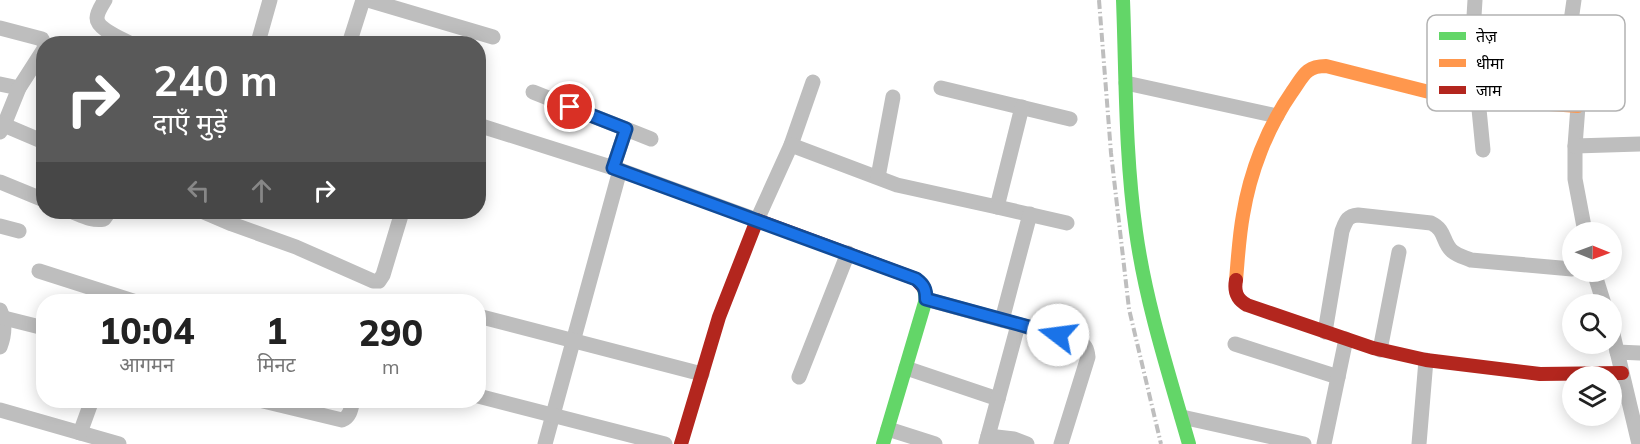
<!DOCTYPE html>
<html lang="hi">
<meta charset="utf-8">
<style>
body{margin:0;font-family:Mulish,"Noto Sans Devanagari",sans-serif;background:#f6f6f6;color:#222;height:100vh;display:flex;flex-direction:column;font-size:22px;white-space:nowrap}
*{box-sizing:border-box;margin:0}
p{font-size:20px;color:#767676}
.icon{flex:none;width:33px;height:33px;fill:none;stroke:currentColor;stroke-width:2;stroke-linecap:round;stroke-linejoin:round}
.map{position:relative;flex:1;overflow:hidden}
.sheet{position:absolute;left:36px;top:294px;width:450px;height:114px;display:flex;flex-direction:column;background:#fff;border-radius:24px;box-shadow:0 3px 15px #0003}
.sheet>*{flex:none}
.hud{position:absolute;left:36px;top:36px;width:450px;height:183px;border-radius:24px;box-shadow:0 3px 15px #0003;background:#595959;color:#fff;overflow:hidden}
.needle{width:39px;rotate:91deg}
.controls{position:absolute;left:1562px;top:222px;display:grid;gap:12px}
.controls a{display:grid;place-items:center;width:60px;height:60px;border-radius:50%;background:#fff;box-shadow:0 3px 15px #0003;font-size:30px}
.pin{position:absolute;display:grid;place-items:center;width:51px;height:51px;color:#fff;margin:-26px;border:3px solid #fff;border-radius:50%;box-shadow:0 2px 6px #0007}
.me{position:absolute;width:66px;margin:-33px;rotate:285deg;stroke-linejoin:round;filter:drop-shadow(0 0 4px #0008)}
.turn{display:flex;align-items:center;gap:21px;height:126px;padding:0 18px;font-size:27px}
.turn .icon{width:78px;height:78px;stroke-width:2.5}
.turn b{display:block;font-size:42px;line-height:51px}
.lanes{display:flex;align-items:center;height:57px;padding:0 18px;background:#0003;justify-content:center;gap:30px;direction:ltr}
.lanes .off{opacity:.35}
.eta{display:flex;justify-content:space-evenly;align-items:center;height:102px;text-align:center}
.eta b{font-size:36px;font-weight:800;line-height:42px}
.map>svg:first-child{display:block}
.lines{fill:none;stroke-linecap:round;stroke-linejoin:round}
.street{stroke:#bebebe;stroke-width:15}
.fast{stroke:#63d668;stroke-width:14}
.slow{stroke:#ff974d;stroke-width:14}
.jam{stroke:#b3261e;stroke-width:14}
.rail{stroke:#bebebe;stroke-width:4;stroke-dasharray:9 3 1.5 3;stroke-linecap:butt}
.route-casing{stroke:#114b97;stroke-width:15}
.route{stroke:#1a73e8;stroke-width:10}
.key{fill:#fff;stroke:#b2b2b2;stroke-width:1.5}
.key-label{font-size:16px;fill:#000}
</style>
<div class="map">
<svg width="1640" height="444" viewBox="0 0 1640 444">
<rect width="100%" height="100%" fill="#fff"/>
<g class="lines">
<g class="street">
<path d="M 105,0 C 102,5 97,12 97,18 C 97,29 122,39 131,44"/>
<polyline points="368,0 493,37"/>
<polyline points="1574,0 1571,21 1578,106 1575,146 1575,179 1585,232"/>
<polyline points="0,28 42,39 44,44"/>
<polyline points="259,39 270,0"/>
<polyline points="349,44 363,0"/>
<polyline points="1126,83 1277,116"/>
<polyline points="0,84 19,88"/>
<polyline points="941,88 1070,119"/>
<polyline points="533,92 651,139"/>
<polyline points="1469,98 1475,0"/>
<polyline points="1478,99 1483,150"/>
<polyline points="4,125 19,88 44,49"/>
<polyline points="478,125 620,170 545,444"/>
<polyline points="0,132 4,125 44,142"/>
<polyline points="791,145 813,82"/>
<polyline points="1575,146 1640,144"/>
<polyline points="613,168 626,129"/>
<polyline points="620,170 757,220 791,145 897,185 997,207 1022,107"/>
<polyline points="878,177 893,97"/>
<polyline points="0,182 44,200"/>
<polyline points="997,207 1067,223"/>
<path d="M 73,212 C 83,216 92,221 104,219 L 109,212"/>
<polyline points="204,212 232,224 296,247 373,281 379,281 383,275 402,212"/>
<polyline points="0,226 19,231"/>
<polyline points="39,271 136,302"/>
<polyline points="1594,272 1604,304"/>
<path d="M 926,299 L 1078,341 C 1085,345 1087,348 1088,357 L 1061,444"/>
<path d="M 0,310 C 6,323 5,334 0,347"/>
<polyline points="478,316 702,374"/>
<polyline points="4,318 44,328"/>
<polyline points="1002,320 1030,214"/>
<polyline points="1611,326 1639,444"/>
<path d="M 1325,332 L 1342,231 C 1346,221 1347,216 1358,215 L 1431,223 C 1446,230 1442,242 1452,251 C 1458,256 1464,257 1471,260 L 1572,269"/>
<polyline points="1235,344 1338,377"/>
<polyline points="1380,350 1399,252"/>
<polyline points="1617,352 1640,353"/>
<polyline points="906,368 998,399"/>
<polyline points="799,377 848,253"/>
<polyline points="478,396 665,444"/>
<path d="M 259,400 L 342,420 C 350,417 351,409 353,400"/>
<polyline points="0,410 119,444"/>
<polyline points="1182,417 1304,444"/>
<polyline points="888,429 935,444"/>
<polyline points="80,433 92,400"/>
<polyline points="988,436 1018,325"/>
<polyline points="986,443 988,436 1014,439 1027,444"/>
<polyline points="1324,444 1346,339"/>
<polyline points="1419,444 1426,360"/>
</g>
<g class="fast">
<path d="M 1123,0 C 1126,77 1125,155 1136,232 C 1146,304 1169,374 1189,444"/>
<polyline points="883,444 926,299 924,288"/>
</g>
<path class="slow" d="M 1236,280 C 1238,258 1239,237 1243,215 C 1250,172 1267,128 1292,92 C 1303,77 1305,66 1326,66 L 1437,94 L 1463,98 L 1578,106"/>
<g class="jam">
<path d="M 1236,280 C 1234,291 1236,299 1247,305 L 1373,348 L 1426,360 L 1540,374 L 1622,373"/>
<polyline points="681,444 719,317 757,220 916,279 924,288"/>
</g>
<polyline class="rail" points="1099,0 1111,153 1129,309 1161,444"/>
</g>
<g class="lines">
<g class="route-casing">
<path id="route" d="M 570,107 L 626,129 L 613,168 L 916,279 C 924,285 926,289 926,299 L 1058,335"/>
</g>
<use href="#route" class="route"/>
</g>
<rect x="1427" y="15" width="198" height="96" rx="9" class="key"/>
<rect x="1439" y="32" width="27" height="8" fill="#63d668"/>
<rect x="1439" y="59" width="27" height="8" fill="#ff974d"/>
<rect x="1439" y="86" width="27" height="8" fill="#b3261e"/>
<g class="key-label">
<text x="1476" y="42">तेज़</text>
<text x="1476" y="69">धीमा</text>
<text x="1476" y="96">जाम</text>
</g>
</svg>
<div class="controls">
<a><svg class="needle" viewBox="-14 -14 28 28"><path d="M0-13l5 13h-10z" fill="#e53935"/><path d="M0 13l5-13h-10z" fill="#767676"/></svg></a>
<a><svg class="icon" aria-label="search" viewBox="0 0 24 24"><circle cx="10" cy="10" r="6"/><path d="M15 15l6 6"/></svg></a>
<a><svg class="icon" aria-label="layers" viewBox="0 0 24 24"><path d="M12 4l9 5-9 5-9-5zM3 14l9 5 9-5"/></svg></a>
</div>
<div class="pin" style="left:570px;top:107px;background:#d93025"><svg class="icon" aria-label="arrive" viewBox="0 0 24 24"><path d="M6 21V4h12l-3 4 3 4H6"/></svg></div>
<svg class="me" style="left:1058px;top:335px" viewBox="-20 -20 40 40"><circle r="19" fill="#fff"/><path d="M0-13L10 11 0 6-10 11z" fill="#1a73e8"/></svg>
<div class="hud">
<div class="turn"><svg class="icon" aria-label="right" viewBox="0 0 24 24"><path d="M7 20v-9h11M14 6l5 5-5 5"/></svg><div><b>240 m</b>दाएँ मुड़ें</div></div>
<div class="lanes"><svg class="icon off" aria-label="left" viewBox="0 0 24 24"><path d="M17 20v-9H6M10 6l-5 5 5 5"/></svg><svg class="icon off" aria-label="ahead" viewBox="0 0 24 24"><path d="M12 20V5M6 11l6-6 6 6"/></svg><svg class="icon" aria-label="right" viewBox="0 0 24 24"><path d="M7 20v-9h11M14 6l5 5-5 5"/></svg></div>
</div>
<section class="sheet">
<div class="eta">
<div><b>10:04</b><p>आगमन</p></div>
<div><b>1</b><p>मिनट</p></div>
<div><b>290</b><p>m</p></div>
</div>
</section>
</div>
